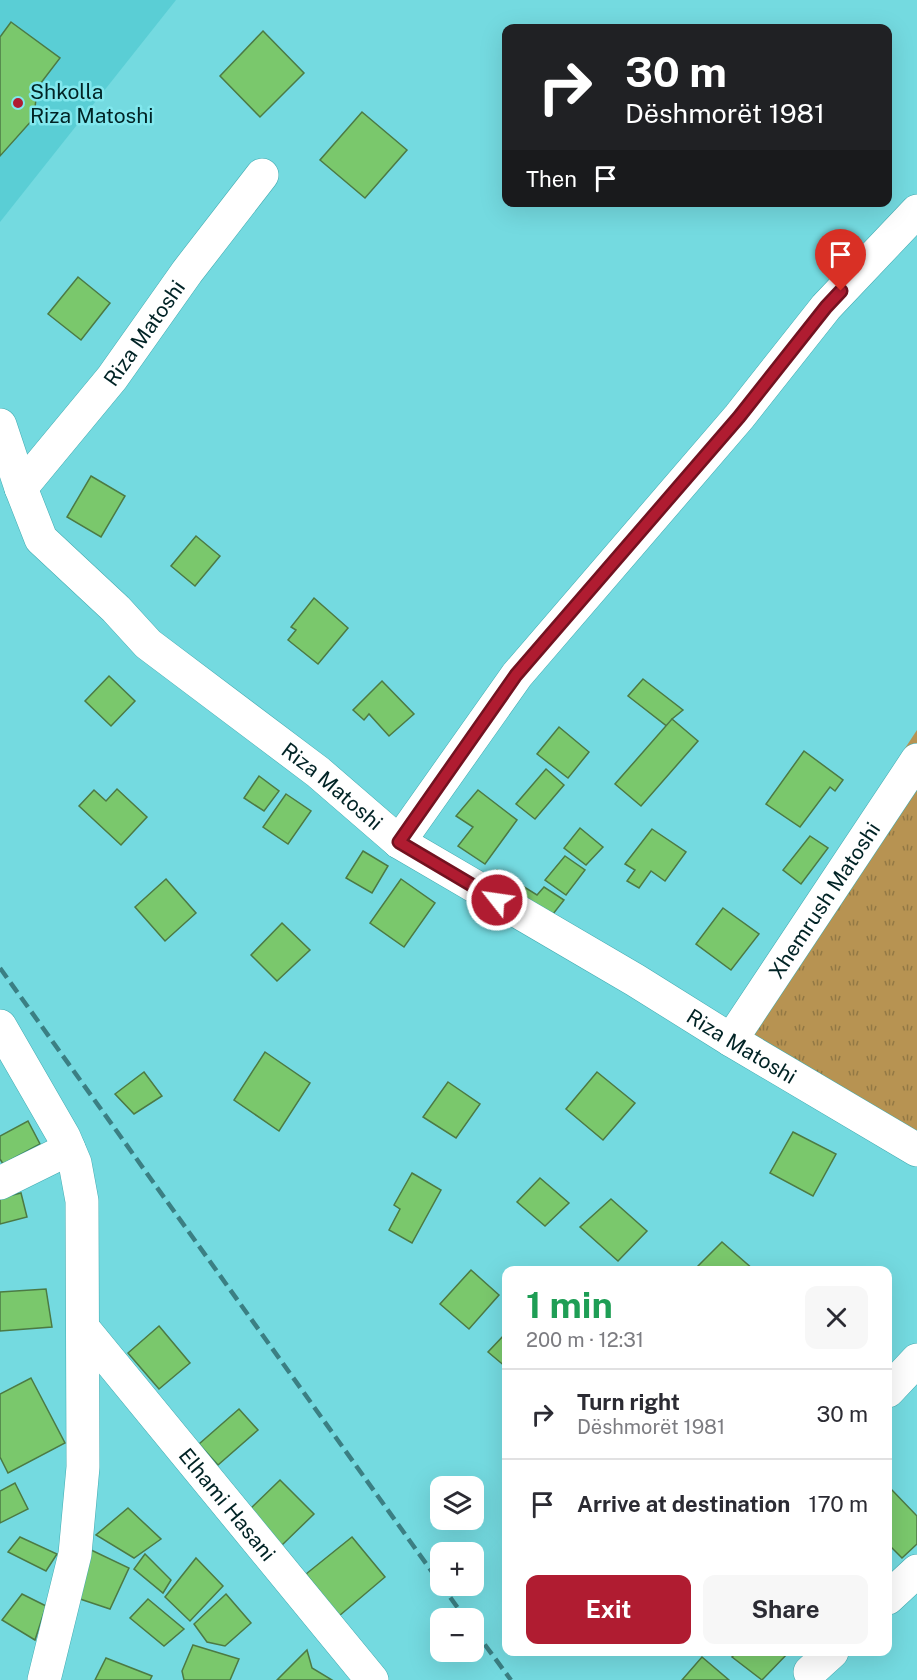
<!DOCTYPE html>
<meta charset="utf-8">
<style>
body{margin:0;font-family:"Public Sans",sans-serif;background:#f7f7f7;color:#2b2b33;height:100vh;display:flex;flex-direction:column;font-size:22px;white-space:nowrap}
*{box-sizing:border-box;margin:0}
p{font-size:20px;color:#7c7c81}
.icon{flex:none;width:33px;height:33px;fill:none;stroke:currentColor;stroke-width:2;stroke-linecap:round;stroke-linejoin:round}
.map{position:relative;flex:1;overflow:hidden}
.drawer{position:absolute;left:502px;top:1266px;width:390px;height:390px;display:flex;flex-direction:column;background:#fff;border-radius:12px;box-shadow:0 6px 24px #0002}
.drawer>*{flex:none}
.top-card{position:absolute;left:502px;top:24px;width:390px;height:183px;border-radius:12px;box-shadow:0 6px 24px #0002;background:#202124;color:#fff;overflow:hidden}
.buttons{position:absolute;left:430px;top:1476px;display:grid;gap:12px}
.buttons a{display:grid;place-items:center;width:54px;height:54px;border-radius:12px;background:#fff;box-shadow:0 6px 24px #0002;font-size:30px}
.pin{position:absolute;display:grid;place-items:center;width:51px;height:51px;color:#fff;margin:-62px -26px;border-radius:50% 50% 50% 0;rotate:-45deg;box-shadow:0 0 6px #0007}
.pin .icon{rotate:45deg}
.me{position:absolute;width:66px;margin:-33px;rotate:300deg;stroke-linejoin:round;filter:drop-shadow(0 0 4px #0008)}
.turn{display:flex;align-items:center;gap:21px;height:126px;padding:0 24px;font-size:27px}
.turn .icon{width:78px;height:78px;stroke-width:2.5}
.turn b{display:block;font-size:42px;line-height:51px}
.then{display:flex;align-items:center;height:57px;padding:0 24px;background:#0003;gap:12px;font-size:22px}
.round{display:grid;place-items:center;flex:none;width:63px;height:63px;border-radius:12px;background:#f7f7f7}
.overview{display:flex;align-items:center;justify-content:space-between;height:102px;padding:0 24px}
h1{font-size:36px;font-weight:700;line-height:45px;color:#1e9e55}
.button{display:flex;gap:12px;margin-top:auto;padding:12px 24px}
.button a{flex:1;height:69px;border-radius:12px;background:#b01c31;color:#fff;font-size:24px;font-weight:700;line-height:69px;text-align:center}
.button a+a{background:#f7f7f7;color:#2b2b33}
ul{padding:0;list-style:none}
li{display:flex;align-items:center;gap:18px;height:90px;padding:0 24px;border-top:2px solid #e1e1e2}
li div{flex:1}
li b{display:block;font-size:22px}
li em{font-style:normal}
.map>svg:first-child{display:block}
.built{fill:#5aced5}
.grass{fill:url(#grass-tufts)}
.building{fill:#7ac86c;stroke:#4c7a44;stroke-width:1.5}
.lines{fill:none;stroke-linecap:round;stroke-linejoin:round}
.minor-casing{stroke:#42abb1;stroke-width:34}
.minor{stroke:#fff;stroke-width:33}
.rail{stroke:#3b7f83;stroke-width:4.5;stroke-dasharray:12 6;stroke-linecap:butt}
.route-casing{stroke:#721220;stroke-width:15}
.route{stroke:#b01c31;stroke-width:10}
.poi-dot{fill:#b01c31;stroke:#81e7ed;stroke-width:2}
.labels{text-anchor:middle;dominant-baseline:central;stroke-width:5;stroke-linejoin:round;paint-order:stroke}
.poi-label{font-size:21px;fill:#012325;stroke:#81e7ed;text-anchor:start}
.street-label{font-size:21px;fill:#012325;stroke:#81e7ed}
</style>
<div class="map">
<svg width="917" height="1680" viewBox="0 0 917 1680">
<defs>
<pattern id="grass-tufts" width="24" height="20" patternUnits="userSpaceOnUse" patternTransform="scale(1.5)"><rect width="24" height="20" fill="#b79352"/><path d="M3 7l-1-3M5 7V3M7 7l1-3M15 17l-1-3M17 17v-4M19 17l1-3" fill="none" stroke="#927844"/></pattern>
</defs>
<rect width="100%" height="100%" fill="#74dae0"/>
<polygon class="built" points="0,0 176,0 0,222"/>
<polygon class="grass" points="917,730 917,1139 728,1030 873,797"/>
<g class="building">
<polygon points="11,22 60,58 37,88 34,118 0,156 0,37"/>
<polygon points="263,31 304,73 260,117 220,76"/>
<polygon points="362,112 407,150 365,198 320,160"/>
<polygon points="78,277 110,303 81,340 48,314"/>
<polygon points="91,476 125,496 101,537 67,517"/>
<polygon points="196,536 220,556 195,586 171,566"/>
<polygon points="314,598 348,628 318,664 288,640 296,630 291,627"/>
<polygon points="109,676 135,701 111,726 85,701"/>
<polygon points="643,679 683,710 672,719 668,727 628,696"/>
<polygon points="382,681 414,714 389,736 369,714 364,720 353,710"/>
<polygon points="672,719 698,741 641,806 615,784"/>
<polygon points="559,727 589,752 568,778 537,754"/>
<polygon points="804,751 843,780 835,791 830,787 800,827 766,804"/>
<polygon points="546,769 564,785 535,819 516,804"/>
<polygon points="259,776 279,791 264,811 244,798"/>
<polygon points="117,789 147,817 121,845 79,806 94,790 106,801"/>
<polygon points="478,790 517,820 485,864 458,846 473,827 456,816"/>
<polygon points="286,794 311,811 288,844 263,827"/>
<polygon points="580,828 603,847 586,865 564,848"/>
<polygon points="652,829 686,852 665,881 651,871 639,888 627,881 635,870 625,864"/>
<polygon points="810,836 828,848 801,884 783,870"/>
<polygon points="363,851 388,866 372,893 346,878"/>
<polygon points="565,856 585,870 566,895 545,880"/>
<polygon points="497,870 537,895 544,887 564,900 546,923 488,886"/>
<polygon points="166,879 196,913 165,941 135,907"/>
<polygon points="401,879 435,903 404,947 370,923"/>
<polygon points="723,908 759,934 731,970 696,944"/>
<polygon points="282,923 310,950 277,981 251,955"/>
<polygon points="265,1052 310,1083 279,1131 234,1100"/>
<polygon points="144,1072 162,1096 134,1114 115,1094"/>
<polygon points="597,1072 635,1103 603,1140 566,1109"/>
<polygon points="448,1082 480,1104 456,1138 423,1117"/>
<polygon points="28,1121 40,1144 3,1164 0,1159 0,1136"/>
<polygon points="793,1132 836,1154 813,1196 770,1173"/>
<polygon points="412,1173 441,1190 412,1243 389,1230 400,1209 394,1205"/>
<polygon points="540,1178 569,1203 545,1226 517,1202"/>
<polygon points="21,1193 27,1217 0,1224 0,1198"/>
<polygon points="611,1199 647,1231 618,1261 580,1227"/>
<polygon points="722,1242 754,1270 694,1270"/>
<polygon points="471,1270 499,1295 469,1329 440,1304"/>
<polygon points="46,1289 52,1327 0,1331 0,1292"/>
<polygon points="159,1326 190,1363 159,1389 128,1353"/>
<polygon points="507,1332 507,1368 488,1352"/>
<polygon points="31,1378 65,1443 8,1473 0,1457 0,1394"/>
<polygon points="239,1409 258,1430 218,1465 199,1444"/>
<polygon points="280,1480 314,1514 281,1546 248,1511"/>
<polygon points="15,1483 28,1509 0,1523 0,1491"/>
<polygon points="891,1489 917,1516 917,1544 902,1558 888,1544 888,1492"/>
<polygon points="128,1508 161,1539 134,1558 96,1535"/>
<polygon points="20,1537 57,1554 46,1571 8,1552"/>
<polygon points="352,1537 385,1577 339,1616 306,1574"/>
<polygon points="89,1549 129,1568 110,1609 74,1597"/>
<polygon points="145,1554 171,1580 163,1593 134,1569"/>
<polygon points="196,1558 223,1586 190,1621 165,1597"/>
<polygon points="22,1594 46,1606 35,1640 2,1620"/>
<polygon points="226,1594 251,1623 225,1646 207,1642 194,1624"/>
<polygon points="148,1599 184,1629 164,1646 130,1618"/>
<polygon points="193,1645 239,1659 230,1680 184,1680 182,1671"/>
<polygon points="307,1650 312,1668 332,1680 277,1680"/>
<polygon points="737,1652 789,1652 762,1680 732,1657"/>
<polygon points="702,1657 729,1680 682,1680"/>
<polygon points="106,1658 152,1676 150,1680 95,1680"/>
</g>
<g class="lines">
<g class="minor-casing">
<g id="minor">
<path id="s1" d="M 0,425 L 21,488 L 41,539 L 116,609 L 148,644 L 318,772 L 399,842 L 635,980 L 731,1040 L 917,1150"/>
<path id="s2" d="M 21,488 L 112,378 L 187,272 L 262,175"/>
<polyline points="399,842 517,675 739,417 826,307 917,211"/>
<polyline points="0,1026 64,1137 75,1163 82,1201 83,1467 75,1554 44,1680"/>
<path id="s3" d="M 731,1040 L 917,760"/>
<polyline points="0,1183 69,1149"/>
<path id="s4" d="M 83,1328 L 372,1680"/>
<polyline points="888,1391 917,1360"/>
<polyline points="888,1598 917,1571"/>
<polyline points="810,1672 832,1652"/>
</g>
</g>
<use href="#minor" class="minor"/>
<g class="rail">
<polyline points="0,968 465,1618"/>
<polyline points="474,1630 511,1680"/>
</g>
</g>
<g class="lines">
<g class="route-casing">
<polyline id="route" points="497,900 399,842 516,675 739,417 826,307 841,291"/>
</g>
<use href="#route" class="route"/>
</g>
<circle class="poi-dot" cx="18" cy="103" r="6"/>
<g class="labels">
<g class="poi-label">
<text x="30" y="91">Shkolla<tspan x="30" dy="24">Riza Matoshi</tspan></text>
</g>
<g class="street-label">
<text stroke="none"><textPath href="#s2" startOffset="198">Riza Matoshi</textPath></text>
<text stroke="none"><textPath href="#s1" startOffset="504">Riza Matoshi</textPath></text>
<text stroke="none"><textPath href="#s3" startOffset="168">Xhemrush Matoshi</textPath></text>
<text stroke="none"><textPath href="#s1" startOffset="990">Riza Matoshi</textPath></text>
<text stroke="none"><textPath href="#s4" startOffset="228">Elhami Hasani</textPath></text>
</g>
</g>
</svg>
<div class="buttons">
<a><svg class="icon" aria-label="layers" viewBox="0 0 24 24"><path d="M12 4l9 5-9 5-9-5zM3 14l9 5 9-5"/></svg></a>
<a>+</a>
<a>−</a>
</div>
<div class="pin" style="left:841px;top:291px;background:#d93025"><svg class="icon" aria-label="arrive" viewBox="0 0 24 24"><path d="M6 21V4h12l-3 4 3 4H6"/></svg></div>
<svg class="me" style="left:497px;top:900px" viewBox="-20 -20 40 40"><circle r="17" fill="#b01c31" stroke="#fff" stroke-width="3"/><path d="M0-11L8 9 0 5-8 9z" fill="#fff"/></svg>
<div class="top-card">
<div class="turn"><svg class="icon" aria-label="right" viewBox="0 0 24 24"><path d="M7 20v-9h11M14 6l5 5-5 5"/></svg><div><b>30 m</b>Dëshmorët 1981</div></div>
<div class="then">Then<svg class="icon" aria-label="arrive" viewBox="0 0 24 24"><path d="M6 21V4h12l-3 4 3 4H6"/></svg></div>
</div>
<section class="drawer">
<div class="overview"><div><h1>1 min</h1><p>200 m · 12:31</p></div><a class="round"><svg class="icon" aria-label="close" viewBox="0 0 24 24"><path d="M6 6l12 12M18 6L6 18"/></svg></a></div>
<ul>
<li><svg class="icon" aria-label="right" viewBox="0 0 24 24"><path d="M7 20v-9h11M14 6l5 5-5 5"/></svg><div><b>Turn right</b><p>Dëshmorët 1981</p></div><em>30 m</em></li>
<li><svg class="icon" aria-label="arrive" viewBox="0 0 24 24"><path d="M6 21V4h12l-3 4 3 4H6"/></svg><div><b>Arrive at destination</b></div><em>170 m</em></li>
</ul>
<div class="button"><a>Exit</a><a>Share</a></div>
</section>
</div>
